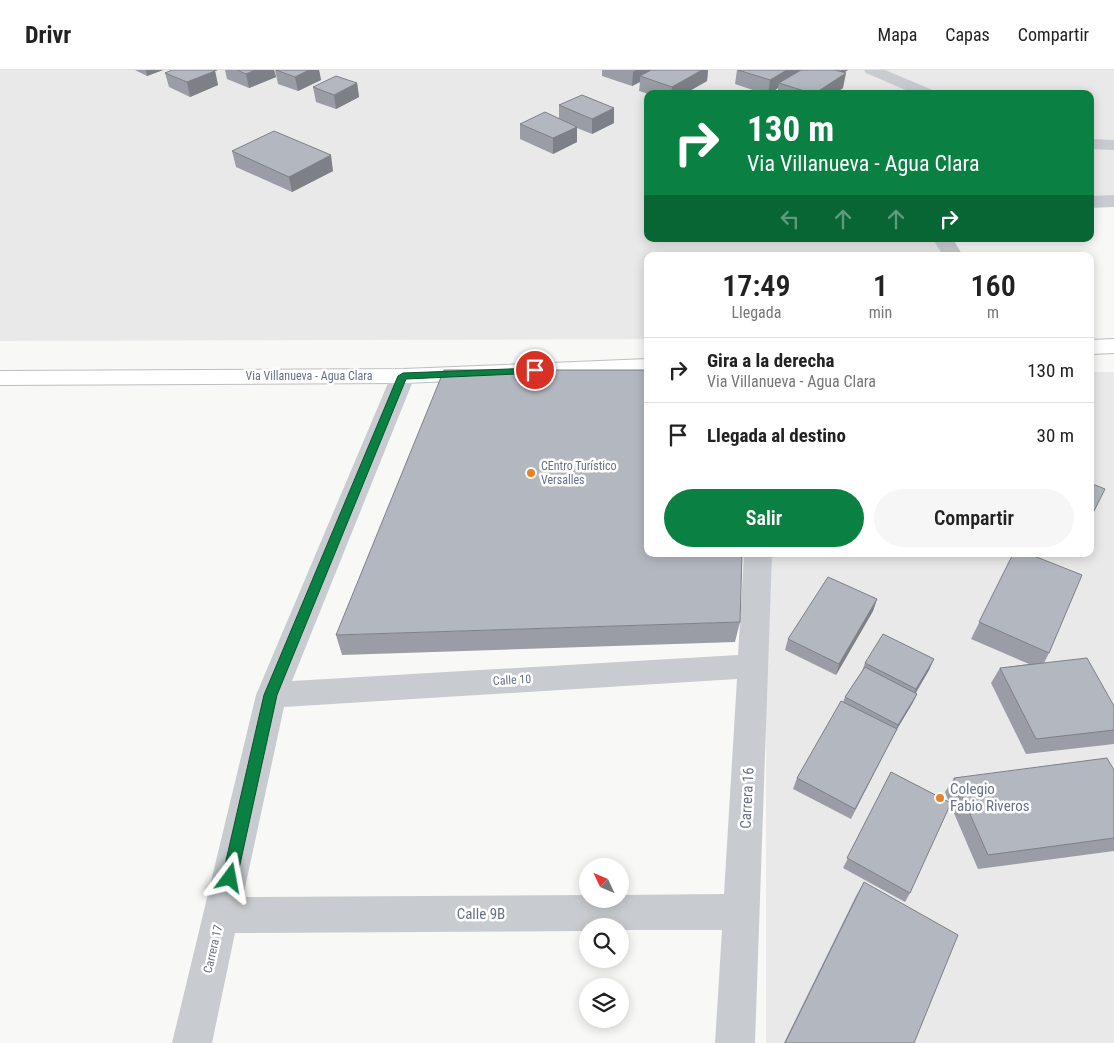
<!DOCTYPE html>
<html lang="es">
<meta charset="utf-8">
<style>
body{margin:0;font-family:"Roboto Condensed",sans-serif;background:#f6f6f6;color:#222;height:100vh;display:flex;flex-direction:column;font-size:19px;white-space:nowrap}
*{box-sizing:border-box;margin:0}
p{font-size:16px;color:#767676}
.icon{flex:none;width:28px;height:28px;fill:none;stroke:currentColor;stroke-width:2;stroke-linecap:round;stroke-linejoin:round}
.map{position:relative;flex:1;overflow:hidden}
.drawer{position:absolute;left:644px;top:182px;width:450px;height:305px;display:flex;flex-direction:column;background:#fff;border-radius:10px;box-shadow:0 2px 12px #0003}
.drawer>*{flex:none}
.banner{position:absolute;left:644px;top:20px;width:450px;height:152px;border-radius:10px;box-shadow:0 2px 12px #0003;background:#0b8043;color:#fff;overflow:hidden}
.needle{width:32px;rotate:314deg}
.controls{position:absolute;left:579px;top:788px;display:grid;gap:10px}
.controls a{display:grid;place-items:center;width:50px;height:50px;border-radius:50%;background:#fff;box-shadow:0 2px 12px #0003;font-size:25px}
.pin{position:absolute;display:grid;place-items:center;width:42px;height:42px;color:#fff;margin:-21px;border:2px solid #fff;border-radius:50%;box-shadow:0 1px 5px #0007}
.me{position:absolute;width:55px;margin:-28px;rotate:13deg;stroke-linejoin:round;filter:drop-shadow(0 0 4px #0008)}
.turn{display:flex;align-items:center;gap:18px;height:105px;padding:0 20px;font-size:22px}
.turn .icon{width:65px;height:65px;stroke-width:2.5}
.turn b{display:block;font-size:35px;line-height:42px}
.lanes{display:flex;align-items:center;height:48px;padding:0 20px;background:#0003;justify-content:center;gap:25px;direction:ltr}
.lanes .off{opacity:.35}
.eta{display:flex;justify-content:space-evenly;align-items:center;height:85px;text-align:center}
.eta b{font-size:30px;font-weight:600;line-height:35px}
.button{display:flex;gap:10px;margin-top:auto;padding:10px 20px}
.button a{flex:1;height:58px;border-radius:30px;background:#0b8043;color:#fff;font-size:20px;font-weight:600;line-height:58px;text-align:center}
.button a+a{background:#f6f6f6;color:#222}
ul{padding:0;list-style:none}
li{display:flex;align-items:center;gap:15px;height:65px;padding:0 20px;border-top:1px solid #e0e0e0}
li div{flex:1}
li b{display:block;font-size:19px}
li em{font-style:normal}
header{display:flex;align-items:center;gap:30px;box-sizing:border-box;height:70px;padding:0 25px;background:#fff;border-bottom:1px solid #e0e0e0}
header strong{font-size:24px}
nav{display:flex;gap:28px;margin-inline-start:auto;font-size:18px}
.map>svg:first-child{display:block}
.built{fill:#e9e9e9}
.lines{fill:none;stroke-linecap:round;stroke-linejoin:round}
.highway-casing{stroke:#bdbec2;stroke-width:2}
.minor{fill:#c8cbcf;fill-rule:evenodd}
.highway{fill:#fff;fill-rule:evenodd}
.wall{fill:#9a9da5}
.shaded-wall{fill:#7d8086}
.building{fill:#b3b7c0;stroke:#7d8086}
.route{fill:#0b8043;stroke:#07532c}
.poi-dot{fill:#ea8124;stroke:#fff;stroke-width:2}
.labels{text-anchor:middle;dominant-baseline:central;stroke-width:5;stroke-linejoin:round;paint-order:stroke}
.street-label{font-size:12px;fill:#667188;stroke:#fff}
.poi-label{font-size:12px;fill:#667188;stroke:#fff;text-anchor:start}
.near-poi-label{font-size:15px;fill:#667188;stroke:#fff;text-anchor:start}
.near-street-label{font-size:15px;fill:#667188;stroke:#fff}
</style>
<header>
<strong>Drivr</strong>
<nav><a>Mapa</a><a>Capas</a><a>Compartir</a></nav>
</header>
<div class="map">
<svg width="1114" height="973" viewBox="0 0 1114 973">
<rect width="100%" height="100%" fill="#f8f9f6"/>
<g class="built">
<polygon points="0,0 1114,0 1114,125 1090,127 1090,24 648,24 648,169 941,169 949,186 648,186 647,269 0,271"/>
<polygon points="1090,302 1114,302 1114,973 766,973 766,484 1090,484"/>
</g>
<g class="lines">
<g class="highway-casing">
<g id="highway">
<polygon points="1114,269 1114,283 1090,284 1090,270"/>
<polygon points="648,289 648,303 403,313 0,315 0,301 403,299"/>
</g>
</g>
<g class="minor">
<polygon points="864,0 885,0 935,21 937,24 915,24 866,3"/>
<polygon points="1090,69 1114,70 1114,80 1090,79"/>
<polygon points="1114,125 1114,137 1090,138 1090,126"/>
<polygon points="933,169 953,169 963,186 943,186"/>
<path d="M 403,299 L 411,301 L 415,306 L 292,611 L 738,585 L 744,484 L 772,484 L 755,973 L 715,973 L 722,860 L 620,860 L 620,856 L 588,856 L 588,861 L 235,863 L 212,973 L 172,973 L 256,625 L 391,306 L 395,301 ZM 737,609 L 724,824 L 620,825 L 620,829 L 588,829 L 588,825 L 243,827 L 284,637 Z"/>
</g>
<use href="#highway" class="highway"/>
</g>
<g class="wall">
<polygon points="135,0 163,0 147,6"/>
<polygon points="172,0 218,0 215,1 218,15 190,27 169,17 165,3"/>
<polygon points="225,0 274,0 276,7 249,18 227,9"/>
<polygon points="275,0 319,0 321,10 298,21 278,14"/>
<polygon points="602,0 708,0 707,11 684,24 649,24 639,21 640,12 632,16 602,6"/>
<polygon points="737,0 848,0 843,3 843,18 834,24 778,24 778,18 769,24 765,24 735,14"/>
<polygon points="357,13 359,27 336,39 316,32 313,17"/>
<polygon points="559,35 614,38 614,53 592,64 577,58 577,72 553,84 520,69 520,54 559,49"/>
<polygon points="232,81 333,101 292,122 236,97"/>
<polygon points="1013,484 1049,583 1044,593 1114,636 1114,674 1026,684 991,613 1000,598 1029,594 971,569"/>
<polygon points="877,529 873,541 836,605 785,580 788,569"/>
<polygon points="740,552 735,572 342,585 336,565"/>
<polygon points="934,589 929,600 916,623 917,624 912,634 894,664 851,749 793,719 797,708 843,632 845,627 862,601 865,593"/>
<polygon points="1114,700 1114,781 978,799 950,734 910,823 905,832 843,798 891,702 949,732 945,722 954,708"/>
<polygon points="864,812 914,973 784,973 856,826"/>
</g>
<g class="shaded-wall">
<polygon points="146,0 163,0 147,6"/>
<polygon points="209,0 218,0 215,1 218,15 190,27 187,12"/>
<polygon points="255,0 274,0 276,7 249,18 246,4"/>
<polygon points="309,0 319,0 321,10 298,21 295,7"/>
<polygon points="636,0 662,0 640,6 640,12 632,16 633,2"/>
<polygon points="702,0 708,0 707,11 684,24 671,24 672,17"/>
<polygon points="787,0 801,0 779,13 778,18 769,24 768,24 770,10"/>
<polygon points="841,0 848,0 840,5"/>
<polygon points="846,3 843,18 834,24 814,24"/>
<polygon points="357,13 359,27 336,39 334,25"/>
<polygon points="614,38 614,53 592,64 592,49"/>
<polygon points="577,57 577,72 553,84 553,68"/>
<polygon points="331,85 333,101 292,122 289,107"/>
<polygon points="877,529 873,541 836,605 839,594"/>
<polygon points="934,589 929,600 911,630 916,619"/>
<polygon points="917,624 912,634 894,664 851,749 898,655"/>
</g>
<g class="building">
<polygon points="172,0 213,0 215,1 187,12 165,3"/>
<polygon points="237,0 255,0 246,4"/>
<polygon points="276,0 309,0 295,7"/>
<polygon points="651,0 702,0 672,17 640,6"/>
<polygon points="738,0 787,0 770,10"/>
<polygon points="801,0 835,0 846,3 814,24 779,13"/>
<polygon points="336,6 357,13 334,25 313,17"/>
<polygon points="582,25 614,38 592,49 559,35"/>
<polygon points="545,42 577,57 553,68 520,54"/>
<polygon points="274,61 331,85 289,107 232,81"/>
<polygon points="444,300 648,300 648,484 742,484 740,552 336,565"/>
<polygon points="1090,413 1105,419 1090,449"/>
<polygon points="1013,484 1029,484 1082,505 1049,583 979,552"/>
<polygon points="828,507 877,529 839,594 788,569"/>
<polygon points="883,564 934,589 916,619 865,593"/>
<polygon points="1087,588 1114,636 1114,660 1036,669 1000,598"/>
<polygon points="865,597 917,624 898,655 845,627"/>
<polygon points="841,631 897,659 855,739 797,708"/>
<polygon points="1107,688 1114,700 1114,768 988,785 954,708"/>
<polygon points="891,702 951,733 910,823 847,788"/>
<polygon points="864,812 958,865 914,973 785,973"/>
</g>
<polygon class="route" points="535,298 539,300 538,303 406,309 277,625 237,808 235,813 230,815 224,813 222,808 264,625 398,306 403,303"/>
<g class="poi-dot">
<circle cx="531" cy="403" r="5"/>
<circle cx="940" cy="728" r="5"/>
</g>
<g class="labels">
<g class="street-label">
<text x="309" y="306">Via Villanueva - Agua Clara</text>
<text transform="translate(512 610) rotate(-3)">Calle 10</text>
<text transform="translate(213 879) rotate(-77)">Carrera 17</text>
</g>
<g class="poi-label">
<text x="541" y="396">CEntro Turístico<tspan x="541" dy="14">Versalles</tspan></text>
</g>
<g class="near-poi-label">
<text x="950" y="719">Colegio<tspan x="950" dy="17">Fabio Riveros</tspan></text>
</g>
<g class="near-street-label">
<text transform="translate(747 728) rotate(-87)">Carrera 16</text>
<text x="481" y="844">Calle 9B</text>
</g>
</g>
</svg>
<div class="controls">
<a><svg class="needle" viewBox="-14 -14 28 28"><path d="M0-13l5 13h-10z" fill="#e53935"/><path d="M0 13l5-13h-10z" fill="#767676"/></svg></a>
<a><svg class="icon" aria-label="search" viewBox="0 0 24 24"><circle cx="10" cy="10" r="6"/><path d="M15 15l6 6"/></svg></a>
<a><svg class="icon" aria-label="layers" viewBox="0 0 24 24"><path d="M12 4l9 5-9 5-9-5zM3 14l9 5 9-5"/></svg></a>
</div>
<div class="pin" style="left:535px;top:300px;background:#d93025"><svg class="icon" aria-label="arrive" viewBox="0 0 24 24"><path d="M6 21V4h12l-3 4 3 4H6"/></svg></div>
<svg class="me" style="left:230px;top:808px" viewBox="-20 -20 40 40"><path d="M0-17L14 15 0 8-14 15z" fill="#0b8043" stroke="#fff" stroke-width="4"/></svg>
<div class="banner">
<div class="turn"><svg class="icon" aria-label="right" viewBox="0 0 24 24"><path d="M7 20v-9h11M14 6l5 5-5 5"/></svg><div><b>130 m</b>Via Villanueva - Agua Clara</div></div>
<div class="lanes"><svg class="icon off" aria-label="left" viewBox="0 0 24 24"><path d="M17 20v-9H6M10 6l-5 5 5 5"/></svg><svg class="icon off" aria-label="ahead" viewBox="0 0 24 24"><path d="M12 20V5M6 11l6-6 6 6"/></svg><svg class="icon off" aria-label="ahead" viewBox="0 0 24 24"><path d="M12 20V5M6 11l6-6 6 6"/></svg><svg class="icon" aria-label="right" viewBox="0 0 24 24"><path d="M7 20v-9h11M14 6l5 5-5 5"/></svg></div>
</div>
<section class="drawer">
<div class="eta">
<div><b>17:49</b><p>Llegada</p></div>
<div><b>1</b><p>min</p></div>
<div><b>160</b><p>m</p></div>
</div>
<ul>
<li><svg class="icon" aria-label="right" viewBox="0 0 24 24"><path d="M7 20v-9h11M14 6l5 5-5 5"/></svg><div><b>Gira a la derecha</b><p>Via Villanueva - Agua Clara</p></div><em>130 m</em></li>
<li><svg class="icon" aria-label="arrive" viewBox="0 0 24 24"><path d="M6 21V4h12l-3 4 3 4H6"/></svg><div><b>Llegada al destino</b></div><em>30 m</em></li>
</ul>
<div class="button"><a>Salir</a><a>Compartir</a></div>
</section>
</div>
